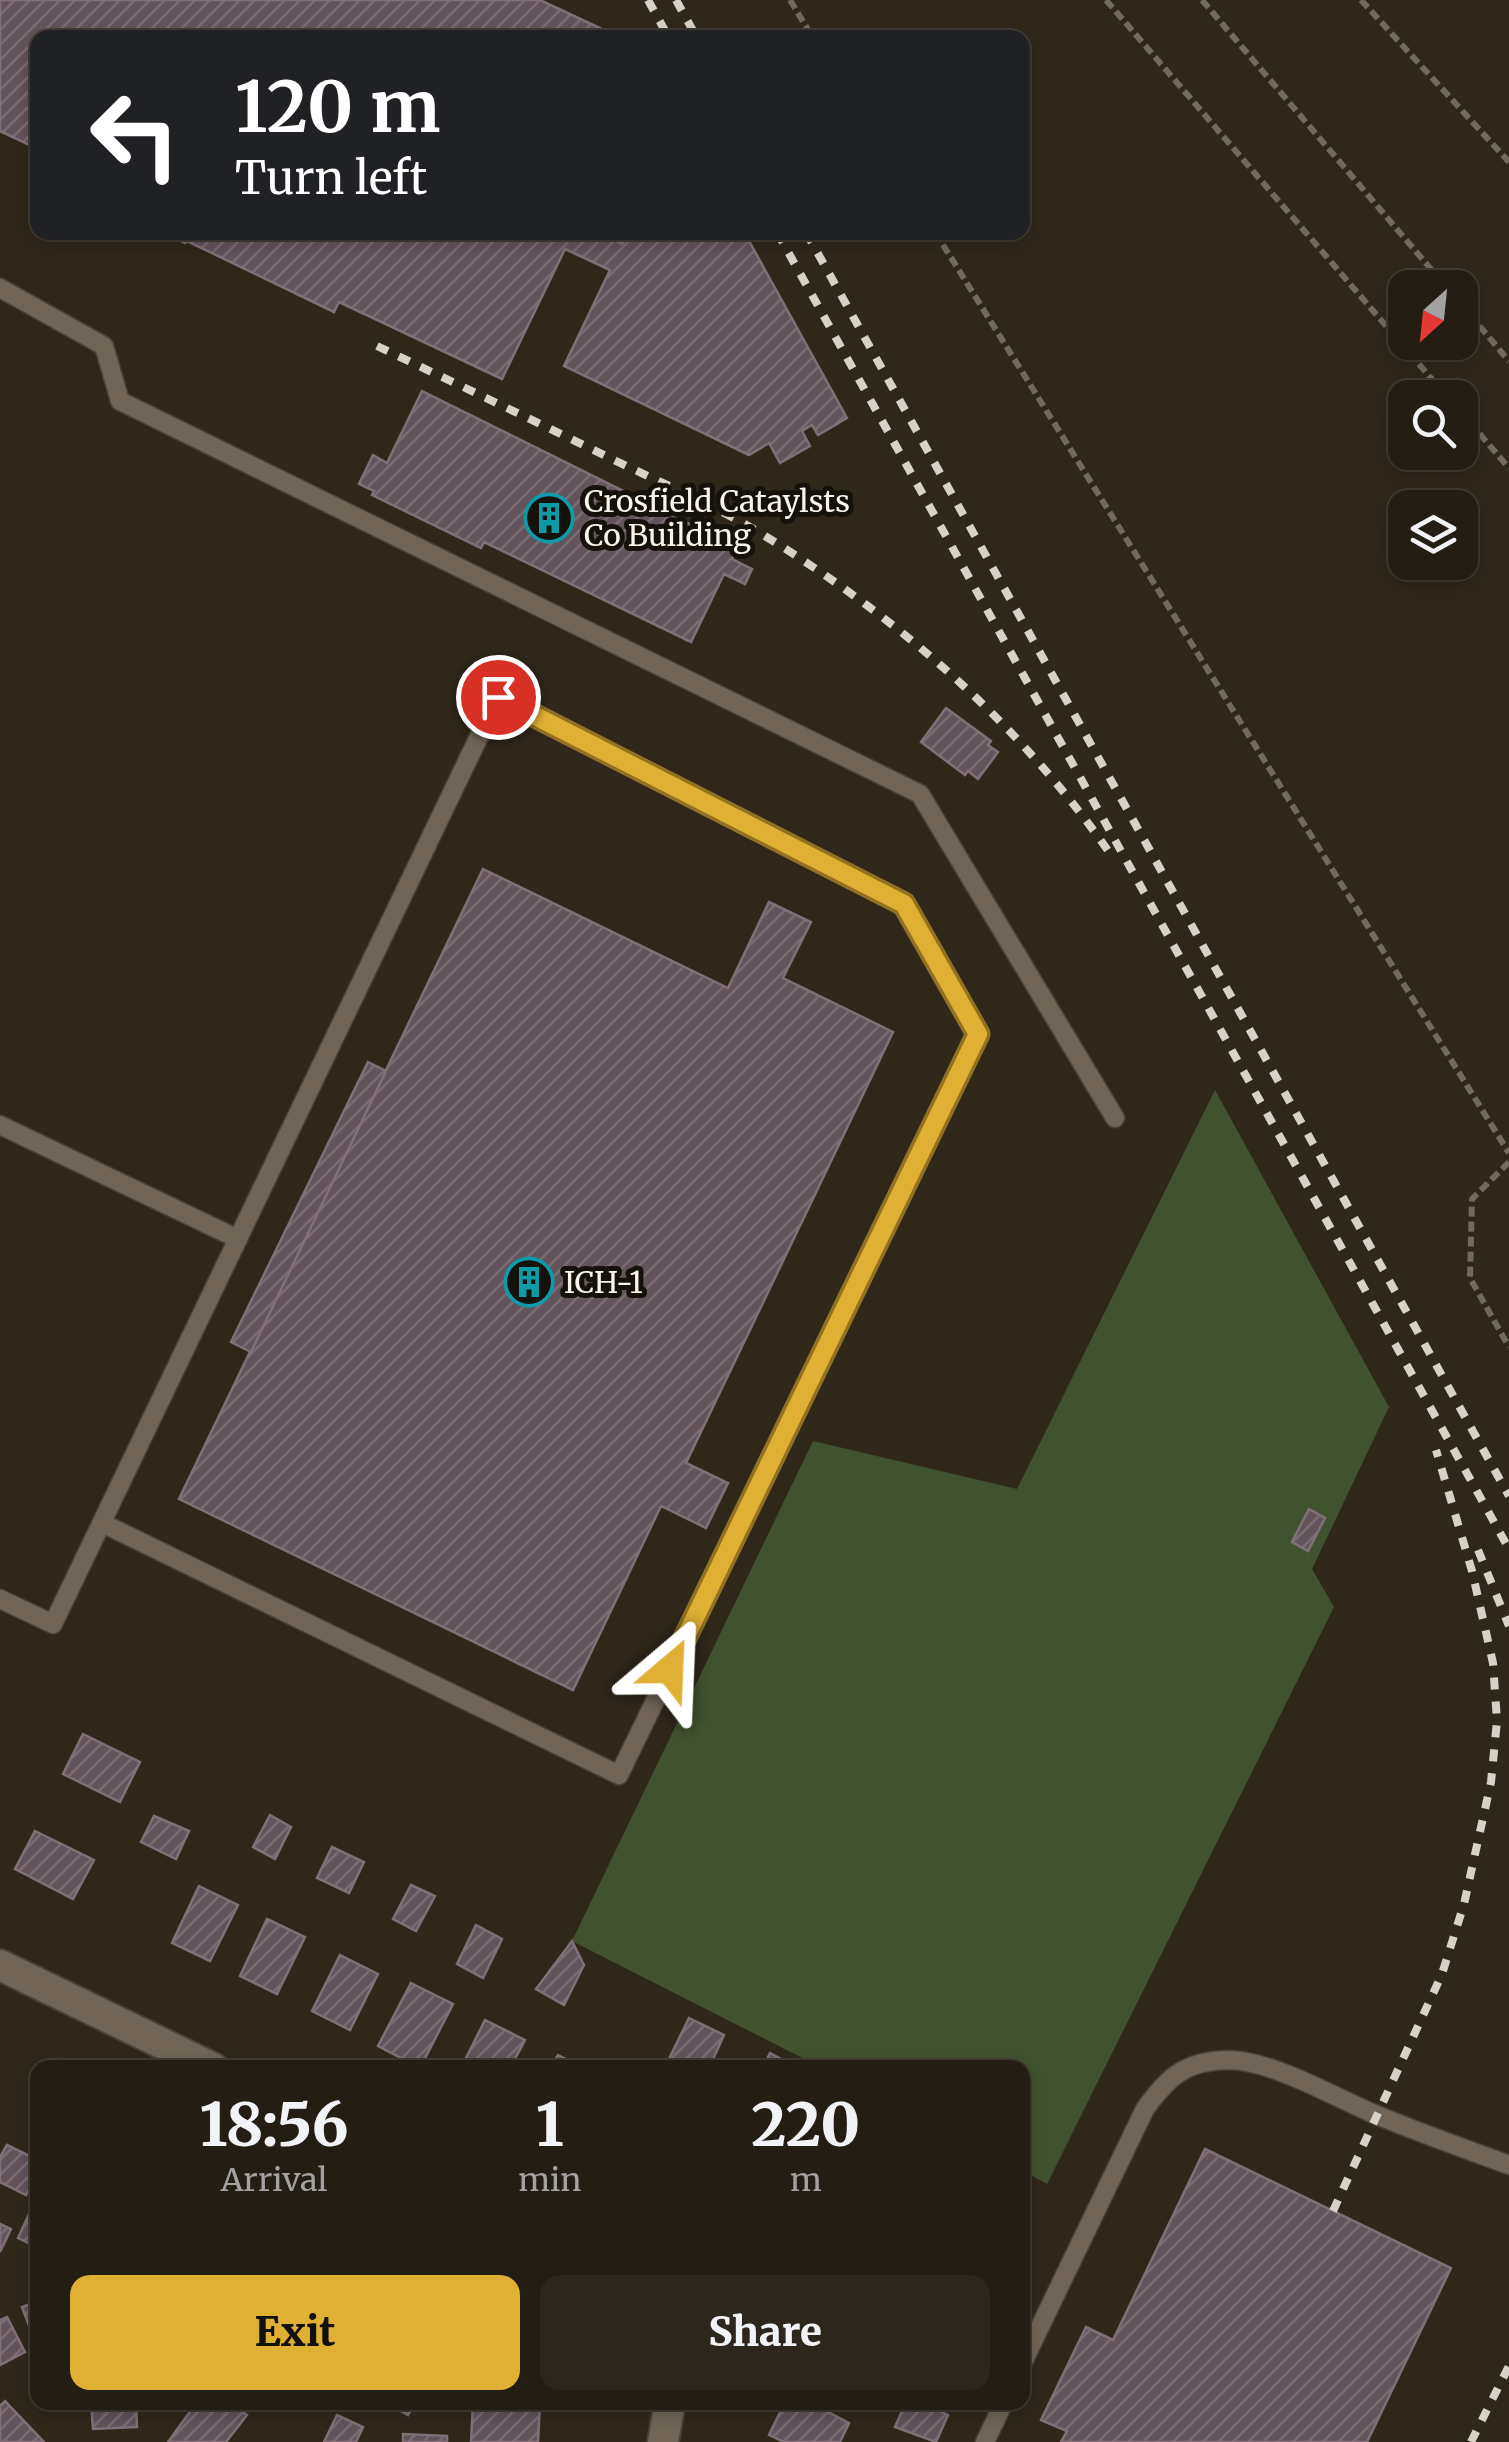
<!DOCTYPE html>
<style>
body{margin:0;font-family:Merriweather,serif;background:#2c261d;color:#f1f3f6;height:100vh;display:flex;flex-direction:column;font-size:38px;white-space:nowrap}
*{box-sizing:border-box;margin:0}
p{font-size:32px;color:#a3a2a0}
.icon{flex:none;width:55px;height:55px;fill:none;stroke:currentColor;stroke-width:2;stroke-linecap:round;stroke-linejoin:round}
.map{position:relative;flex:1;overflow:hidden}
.panel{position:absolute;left:30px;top:2060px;width:1000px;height:350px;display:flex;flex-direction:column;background:#241d14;border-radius:20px;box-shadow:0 5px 15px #0003,0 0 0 2px #413b34}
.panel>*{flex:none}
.hud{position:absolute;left:30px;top:30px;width:1000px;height:210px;border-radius:20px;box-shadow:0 5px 15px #0003,0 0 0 2px #413b34;background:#202124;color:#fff;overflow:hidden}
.needle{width:65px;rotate:207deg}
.fabs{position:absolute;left:1388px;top:270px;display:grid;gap:20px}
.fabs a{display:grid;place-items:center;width:90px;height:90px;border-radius:20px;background:#241d14;box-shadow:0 5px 15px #0003,0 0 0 2px #413b34;font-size:50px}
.pin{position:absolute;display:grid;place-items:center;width:85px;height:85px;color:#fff;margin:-42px;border:5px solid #fff;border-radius:50%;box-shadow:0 2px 10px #0007}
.me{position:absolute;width:110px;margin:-55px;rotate:26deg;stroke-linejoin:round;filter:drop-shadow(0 0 8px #0008)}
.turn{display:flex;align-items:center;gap:35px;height:210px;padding:0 40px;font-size:45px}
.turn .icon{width:130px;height:130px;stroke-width:2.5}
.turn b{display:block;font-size:70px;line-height:85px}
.eta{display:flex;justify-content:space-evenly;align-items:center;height:170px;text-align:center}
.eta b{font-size:60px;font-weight:800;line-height:70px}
.cta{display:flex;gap:20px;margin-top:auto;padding:20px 40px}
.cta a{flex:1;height:115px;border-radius:20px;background:#e0b034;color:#111;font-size:40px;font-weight:800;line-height:115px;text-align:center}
.cta a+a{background:#2c261d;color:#f1f3f6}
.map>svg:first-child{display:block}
.green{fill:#415230}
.building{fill:url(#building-hatch);stroke:#817078;stroke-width:2.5}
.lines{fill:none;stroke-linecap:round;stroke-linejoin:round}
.lane-casing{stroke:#4a4238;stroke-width:21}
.street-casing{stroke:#4a4238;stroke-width:34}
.path{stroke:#726a5f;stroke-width:6;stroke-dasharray:10 5;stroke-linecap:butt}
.lane{stroke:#706557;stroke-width:18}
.street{stroke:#706557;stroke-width:30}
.rail{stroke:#d7d1c8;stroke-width:8;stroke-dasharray:12 12;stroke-linecap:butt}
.route-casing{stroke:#927222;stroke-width:25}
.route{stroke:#e0b034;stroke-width:18}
.labels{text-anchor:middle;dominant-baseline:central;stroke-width:10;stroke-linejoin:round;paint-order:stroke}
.poi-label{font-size:30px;fill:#faf4ec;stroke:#15110b;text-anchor:start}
</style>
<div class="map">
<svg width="1509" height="2442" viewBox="0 0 1509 2442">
<defs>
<pattern id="building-hatch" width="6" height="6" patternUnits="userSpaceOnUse" patternTransform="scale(2.5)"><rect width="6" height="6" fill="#63535b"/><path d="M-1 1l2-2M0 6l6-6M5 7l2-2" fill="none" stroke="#7a6c73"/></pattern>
</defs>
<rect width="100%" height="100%" fill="#30271b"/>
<polygon class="green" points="1215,1090 1389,1407 1312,1569 1334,1607 1047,2184 1023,2171 1022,2068 820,2067 572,1941 813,1441 1017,1489"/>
<g class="building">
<polygon points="0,0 540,0 600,28 609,38 38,38 38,149 0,131"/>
<polygon points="163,232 598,232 622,244 627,232 744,232 847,418 818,435 812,425 802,431 810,446 780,463 769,443 749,455 564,366 610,270 565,249 502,379 339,302 334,312 187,241 185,243"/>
<polygon points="422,391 738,548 732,559 752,569 745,584 724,574 691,642 484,542 481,548 372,495 374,491 359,484 373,455 387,463"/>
<polygon points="946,708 991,741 988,745 998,752 978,779 968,771 965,775 921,742"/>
<polygon points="483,869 728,988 769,902 811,922 783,978 893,1032 686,1463 728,1483 706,1528 661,1506 573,1690 179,1499"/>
<polygon points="368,1062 386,1071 251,1352 231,1342"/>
<polygon points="1309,1509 1325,1518 1308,1551 1292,1542"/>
<polygon points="83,1734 140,1762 120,1802 63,1774"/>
<polygon points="270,1815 291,1827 275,1859 253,1847"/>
<polygon points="154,1816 189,1831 176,1859 141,1842"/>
<polygon points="35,1831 94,1860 73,1899 15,1869"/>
<polygon points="332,1847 364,1862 349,1893 317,1878"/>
<polygon points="411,1885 435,1896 416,1931 393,1919"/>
<polygon points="199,1886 238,1905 210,1961 172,1943"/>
<polygon points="267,1919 305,1937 277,1994 240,1976"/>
<polygon points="476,1925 502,1939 483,1978 457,1964"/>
<polygon points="572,1941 584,1965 564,2005 536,1989"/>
<polygon points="340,1955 378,1974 350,2030 312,2011"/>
<polygon points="411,1983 453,2004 420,2068 378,2046"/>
<polygon points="689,2018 724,2035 709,2068 677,2068 667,2063"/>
<polygon points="485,2020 525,2040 515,2059 520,2062 517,2068 461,2068"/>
<polygon points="770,2053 798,2068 763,2068"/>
<polygon points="558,2055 584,2068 551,2068"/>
<polygon points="59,2059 77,2068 55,2068"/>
<polygon points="7,2145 38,2160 38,2174 26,2195 0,2182 0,2157"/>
<polygon points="1205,2149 1451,2268 1367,2442 1061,2442 1067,2431 1041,2420 1086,2327 1113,2340"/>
<polygon points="36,2199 38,2199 38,2248 18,2238"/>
<polygon points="0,2224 11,2229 0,2252"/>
<polygon points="38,2301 38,2343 36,2344 22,2307"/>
<polygon points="7,2317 25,2352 0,2365 0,2320"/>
<polygon points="5,2401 44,2442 0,2442 0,2406"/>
<polygon points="91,2402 136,2402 137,2427 93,2429"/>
<polygon points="197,2402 230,2402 247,2415 226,2442 168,2442"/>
<polygon points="384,2402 415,2402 408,2415"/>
<polygon points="473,2402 540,2403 538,2442 471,2442"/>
<polygon points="785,2402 809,2402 849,2423 840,2442 784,2442 769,2435"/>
<polygon points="906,2402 945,2402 942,2412 948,2415 936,2442 895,2427"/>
<polygon points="337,2415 363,2427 356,2442 324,2442"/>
<polygon points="403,2434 447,2436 447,2442 403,2442"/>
</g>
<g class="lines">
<g class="lane-casing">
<g id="lane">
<polyline points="0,288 104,346 120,401 920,794 1115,1118"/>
<polyline points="0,1125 238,1239"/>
<polyline points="0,1599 53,1624 498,697 904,904 979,1034 619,1775 102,1523"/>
<path d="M 1022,2364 L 1145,2109 C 1168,2077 1185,2061 1227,2060 C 1271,2060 1330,2095 1372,2113 C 1417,2132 1463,2148 1509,2165"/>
<polyline points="985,2442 1004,2402"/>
</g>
</g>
<g class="street-casing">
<g id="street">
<polyline points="0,1965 213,2068"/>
<polyline points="663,2442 670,2402"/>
</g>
</g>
<g class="path">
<polyline points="790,0 813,38"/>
<polyline points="1106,0 1448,398"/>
<polyline points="1202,0 1447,288"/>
<polyline points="1361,0 1509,162"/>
<polyline points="935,232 1509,1153"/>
<polyline points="1460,303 1509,361"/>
<polyline points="1460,411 1509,468"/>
<polyline points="1509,1162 1472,1199 1470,1278 1509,1347"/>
</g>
<use href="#lane" class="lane"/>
<use href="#street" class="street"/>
<g class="rail">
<polyline points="648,0 669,38"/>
<polyline points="676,0 697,38"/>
<polyline points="777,232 1509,1549"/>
<polyline points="806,232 1509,1496"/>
<path d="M 377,346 C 457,384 537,422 616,461 C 666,485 718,507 765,536 C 898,618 1019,723 1109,852"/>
<polyline points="1478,1550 1509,1626"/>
<polyline points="1333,2211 1442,1974 1464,1904 1491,1782 1497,1721 1493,1663 1472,1571 1436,1450"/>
<polyline points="1471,2442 1509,2366"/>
</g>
</g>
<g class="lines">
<g class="route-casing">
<polyline id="route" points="498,697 904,904 978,1034 670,1669"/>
</g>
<use href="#route" class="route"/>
</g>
<defs>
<g id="building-ring" transform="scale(2.5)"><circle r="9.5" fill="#15110b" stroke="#0f9aa8" stroke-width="1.5"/><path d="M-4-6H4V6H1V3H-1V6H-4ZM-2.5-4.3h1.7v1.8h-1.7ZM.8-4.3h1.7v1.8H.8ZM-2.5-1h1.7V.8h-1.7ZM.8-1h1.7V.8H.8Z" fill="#0f9aa8"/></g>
</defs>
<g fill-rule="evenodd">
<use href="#building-ring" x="549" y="518"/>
<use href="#building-ring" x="529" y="1282"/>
</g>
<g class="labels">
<g class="poi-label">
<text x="584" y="501">Crosfield Cataylsts<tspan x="584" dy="34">Co Building</tspan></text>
<text x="564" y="1282">ICH-1</text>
</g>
</g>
</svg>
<div class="fabs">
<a><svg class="needle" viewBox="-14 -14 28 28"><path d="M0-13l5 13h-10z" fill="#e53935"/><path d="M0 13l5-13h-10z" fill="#a3a2a0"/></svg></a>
<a><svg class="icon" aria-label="search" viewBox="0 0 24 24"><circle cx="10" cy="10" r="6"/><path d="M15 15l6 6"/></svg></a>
<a><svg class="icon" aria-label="layers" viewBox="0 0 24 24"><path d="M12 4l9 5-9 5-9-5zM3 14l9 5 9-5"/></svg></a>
</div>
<div class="pin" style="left:498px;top:697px;background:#d93025"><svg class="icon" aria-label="arrive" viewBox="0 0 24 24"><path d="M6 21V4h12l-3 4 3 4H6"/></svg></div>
<svg class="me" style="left:670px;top:1669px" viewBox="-20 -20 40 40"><path d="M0-17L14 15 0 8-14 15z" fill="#e0b034" stroke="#fff" stroke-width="4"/></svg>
<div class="hud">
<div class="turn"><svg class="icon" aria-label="left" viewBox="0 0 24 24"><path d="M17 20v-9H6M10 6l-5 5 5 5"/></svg><div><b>120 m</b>Turn left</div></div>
</div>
<section class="panel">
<div class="eta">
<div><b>18:56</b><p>Arrival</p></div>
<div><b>1</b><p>min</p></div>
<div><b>220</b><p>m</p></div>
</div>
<div class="cta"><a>Exit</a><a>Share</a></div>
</section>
</div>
